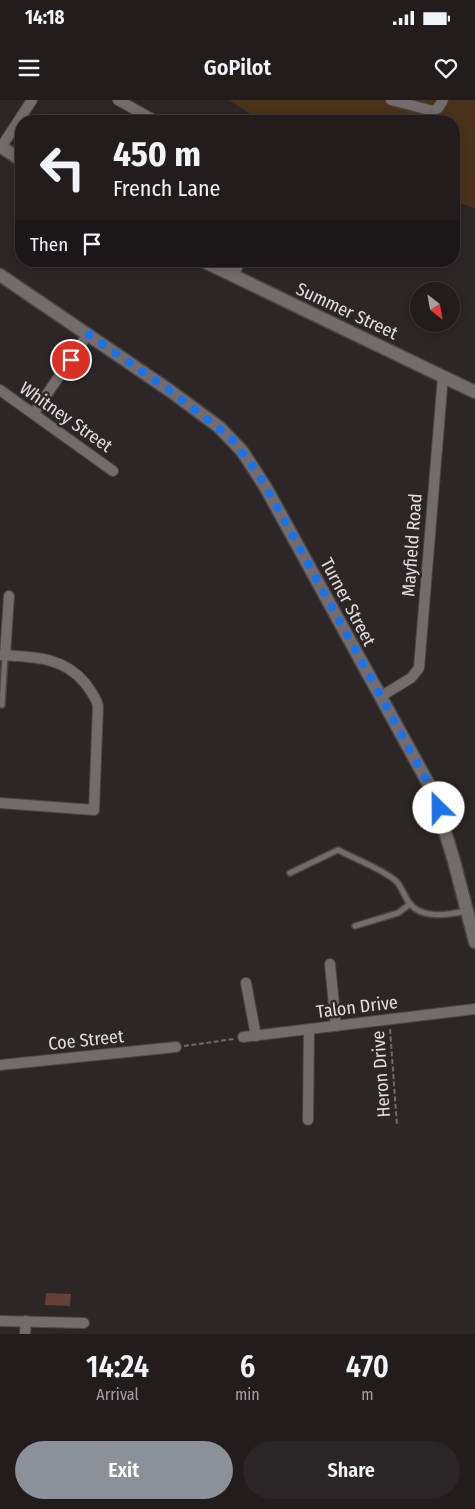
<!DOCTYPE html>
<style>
body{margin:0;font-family:"Fira Sans Condensed",sans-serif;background:#2a2526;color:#f1f3f6;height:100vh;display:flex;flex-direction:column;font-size:19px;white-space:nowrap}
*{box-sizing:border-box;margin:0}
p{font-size:16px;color:#a2a1a4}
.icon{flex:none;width:28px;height:28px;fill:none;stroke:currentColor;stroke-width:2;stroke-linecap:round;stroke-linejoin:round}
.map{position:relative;height:1234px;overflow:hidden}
.side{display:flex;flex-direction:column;background:#221c1d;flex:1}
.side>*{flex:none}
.guide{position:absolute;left:15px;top:15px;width:445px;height:152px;border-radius:20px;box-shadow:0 2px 12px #0003,0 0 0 1px #3f3a3b;background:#221c1d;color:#f1f3f6;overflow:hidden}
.needle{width:32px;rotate:149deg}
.fabs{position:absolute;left:410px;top:182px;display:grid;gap:10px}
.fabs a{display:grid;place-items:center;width:50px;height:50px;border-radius:50%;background:#221c1d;box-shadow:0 2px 12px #0003,0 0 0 1px #3f3a3b;font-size:25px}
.pin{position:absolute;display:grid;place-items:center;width:42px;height:42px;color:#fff;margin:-21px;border:2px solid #fff;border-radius:50%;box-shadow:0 1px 5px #0007}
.me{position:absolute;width:55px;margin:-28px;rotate:337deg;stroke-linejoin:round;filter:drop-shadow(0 0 4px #0008)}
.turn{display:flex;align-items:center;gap:18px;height:105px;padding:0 15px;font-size:22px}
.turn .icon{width:65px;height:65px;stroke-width:2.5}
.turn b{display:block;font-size:35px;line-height:42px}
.then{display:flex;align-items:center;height:48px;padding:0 15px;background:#0003;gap:10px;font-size:19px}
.eta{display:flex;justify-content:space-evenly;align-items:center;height:85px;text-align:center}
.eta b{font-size:30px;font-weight:600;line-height:35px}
.cta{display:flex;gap:10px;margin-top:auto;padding:10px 15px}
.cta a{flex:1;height:58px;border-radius:30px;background:#8c9099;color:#fff;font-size:20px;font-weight:600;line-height:58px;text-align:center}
.cta a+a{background:#2a2526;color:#f1f3f6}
.status{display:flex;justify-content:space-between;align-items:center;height:35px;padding:0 25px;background:#221c1d;direction:ltr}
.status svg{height:14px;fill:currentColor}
header{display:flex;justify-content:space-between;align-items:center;height:65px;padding:0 15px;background:#221c1d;font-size:22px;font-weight:600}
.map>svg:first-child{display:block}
.green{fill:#4a331a}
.building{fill:#644137}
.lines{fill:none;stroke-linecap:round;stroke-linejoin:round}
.lane-casing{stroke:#4a4546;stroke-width:8}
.street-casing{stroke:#4a4546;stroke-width:12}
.secondary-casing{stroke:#4a4546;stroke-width:15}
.path{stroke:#716b6c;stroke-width:2;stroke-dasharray:5 2.5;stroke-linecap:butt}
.lane{stroke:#736b6c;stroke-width:5}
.street{stroke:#736b6c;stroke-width:10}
.secondary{stroke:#736b6c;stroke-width:12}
.route{stroke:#1a73e8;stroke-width:9;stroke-dasharray:0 16.2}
.labels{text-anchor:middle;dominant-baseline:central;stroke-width:5;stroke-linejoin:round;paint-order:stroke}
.street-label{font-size:18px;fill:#e2ddde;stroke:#2d2627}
</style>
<div class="status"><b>14:18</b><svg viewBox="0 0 49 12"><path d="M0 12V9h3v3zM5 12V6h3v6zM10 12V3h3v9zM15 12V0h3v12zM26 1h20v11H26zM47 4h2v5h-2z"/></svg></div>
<header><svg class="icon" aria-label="menu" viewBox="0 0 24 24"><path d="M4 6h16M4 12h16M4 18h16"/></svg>GoPilot<svg class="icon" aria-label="heart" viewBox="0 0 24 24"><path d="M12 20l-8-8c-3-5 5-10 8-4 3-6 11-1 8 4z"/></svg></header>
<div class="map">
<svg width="475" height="1234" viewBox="0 0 475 1234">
<rect width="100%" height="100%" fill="#2d2627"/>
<polygon class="green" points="229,0 475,0 475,108 454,101 454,21 261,21"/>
<polygon class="building" points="46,1193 71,1194 70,1206 45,1205"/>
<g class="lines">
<g class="lane-casing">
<g id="lane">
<polyline points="2,605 5,556"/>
<path d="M 290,773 L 338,750 C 355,759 382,769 396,781 C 401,786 404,795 408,801 C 420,820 448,815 466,811"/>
<polyline points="355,826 398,813 410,804"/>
</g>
</g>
<g class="street-casing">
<g id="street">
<polyline points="118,0 156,21"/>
<polyline points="391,0 433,11 438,8 443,0"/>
<polyline points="0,49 32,0"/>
<polyline points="233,176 240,161"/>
<polyline points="0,290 113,371"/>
<polyline points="34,313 88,234"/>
<path d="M 0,555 C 32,557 63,556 85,583 C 90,590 96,597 98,606 L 94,710 L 0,703"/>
<polyline points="5,556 9,496"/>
<polyline points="380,597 411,578 419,568 443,276"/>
<polyline points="330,864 336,926"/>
<polyline points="246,883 256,936"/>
<polyline points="243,937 475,909"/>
<polyline points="0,965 176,947"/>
<polyline points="308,1020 309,930"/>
<polyline points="0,1221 84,1223"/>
<polyline points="25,1234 26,1221"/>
</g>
</g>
<g class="secondary-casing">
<g id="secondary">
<polyline points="0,46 21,60"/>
<polyline points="203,161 475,292"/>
<polyline points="0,175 169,290 219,327 242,351 266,388 433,692 454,761 475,842"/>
</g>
</g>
<g class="path">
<polyline points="390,929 397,1026"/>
<polyline points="184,946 234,939"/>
</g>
<use href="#lane" class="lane"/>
<use href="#street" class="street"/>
<use href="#secondary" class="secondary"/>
</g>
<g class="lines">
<polyline class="route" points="71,260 88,234 169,290 230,337 258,373 281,414 433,692 439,708"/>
</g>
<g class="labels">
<g class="street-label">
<text transform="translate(347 211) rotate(25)">Summer Street</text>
<text transform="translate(66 317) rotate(35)">Whitney Street</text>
<text transform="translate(412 445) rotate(-86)">Mayfield Road</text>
<text transform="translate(348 502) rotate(62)">Turner Street</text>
<text transform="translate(357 907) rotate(-7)">Talon Drive</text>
<text transform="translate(86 940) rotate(-6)">Coe Street</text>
<text transform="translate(381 974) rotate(-94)">Heron Drive</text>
</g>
</g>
</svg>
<div class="fabs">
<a><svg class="needle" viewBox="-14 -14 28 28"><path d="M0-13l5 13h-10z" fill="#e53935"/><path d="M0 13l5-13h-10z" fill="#a2a1a4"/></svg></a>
</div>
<div class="pin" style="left:71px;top:260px;background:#d93025"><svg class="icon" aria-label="arrive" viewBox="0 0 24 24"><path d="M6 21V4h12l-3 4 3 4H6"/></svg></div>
<svg class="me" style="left:439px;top:708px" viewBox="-20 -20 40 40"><circle r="19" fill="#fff"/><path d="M0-13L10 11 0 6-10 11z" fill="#1a73e8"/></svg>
<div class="guide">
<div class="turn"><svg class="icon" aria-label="left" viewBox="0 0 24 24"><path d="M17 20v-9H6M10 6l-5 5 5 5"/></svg><div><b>450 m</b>French Lane</div></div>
<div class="then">Then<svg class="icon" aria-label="arrive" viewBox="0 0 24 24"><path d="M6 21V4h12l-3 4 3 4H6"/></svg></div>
</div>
</div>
<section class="side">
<div class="eta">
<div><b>14:24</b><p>Arrival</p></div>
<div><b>6</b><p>min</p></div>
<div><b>470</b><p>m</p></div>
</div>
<div class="cta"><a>Exit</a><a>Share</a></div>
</section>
